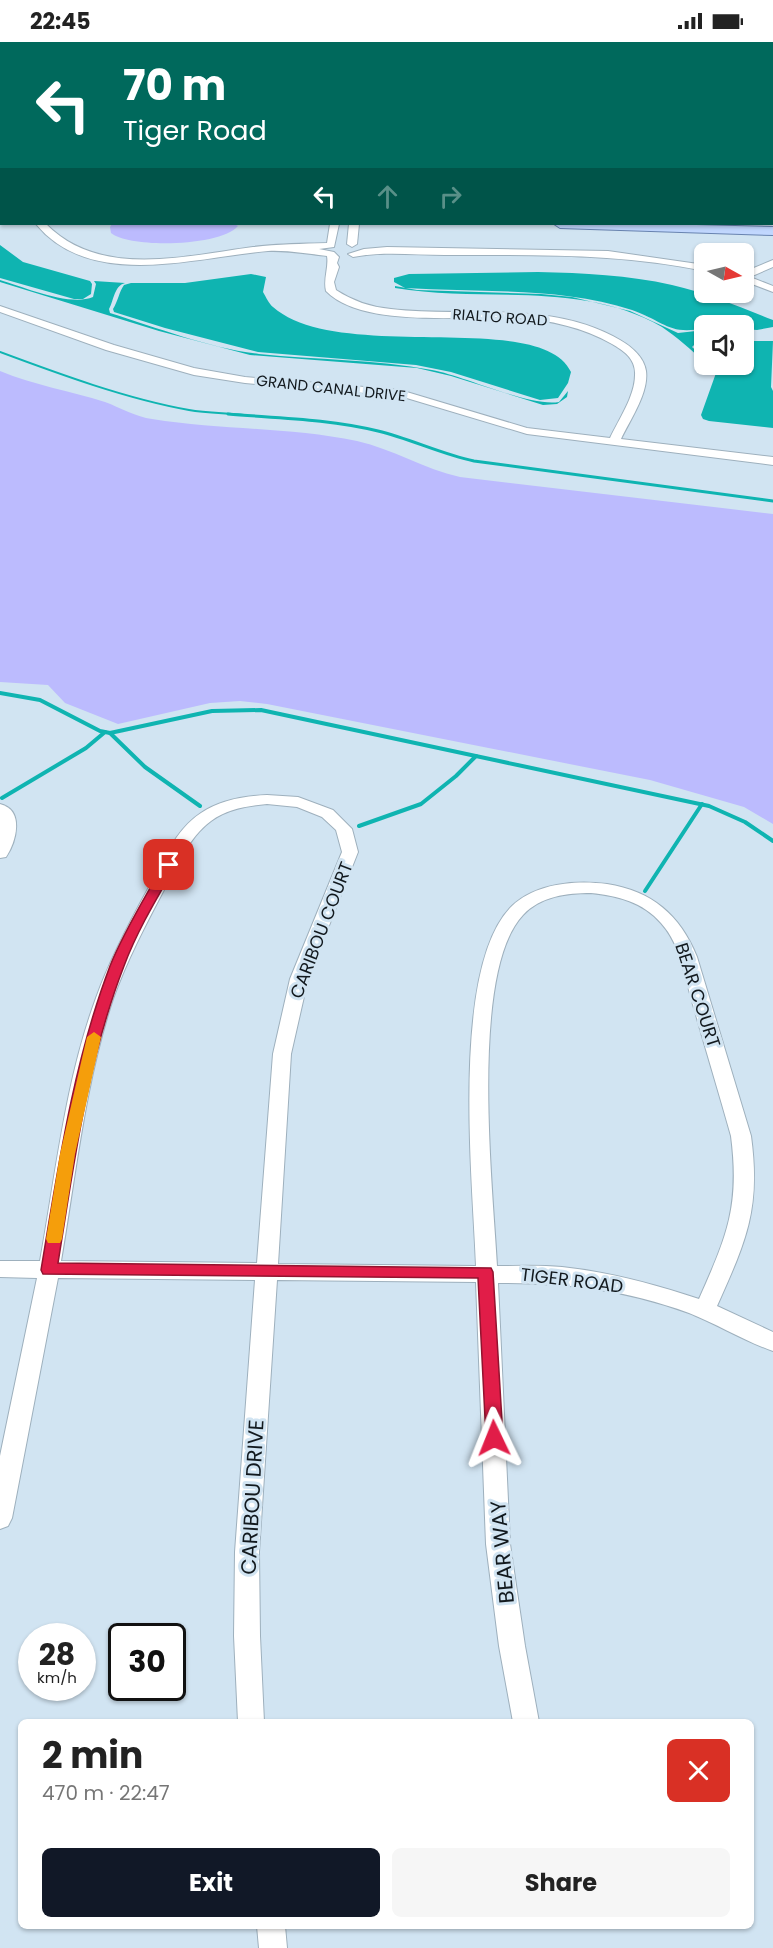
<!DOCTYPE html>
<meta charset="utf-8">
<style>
body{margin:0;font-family:Poppins,sans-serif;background:#f6f6f6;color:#222;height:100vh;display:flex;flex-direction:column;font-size:22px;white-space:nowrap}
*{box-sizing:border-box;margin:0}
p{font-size:20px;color:#767676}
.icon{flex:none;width:33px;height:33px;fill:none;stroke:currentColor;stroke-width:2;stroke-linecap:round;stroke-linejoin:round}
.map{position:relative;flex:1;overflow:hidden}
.details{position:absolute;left:18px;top:1677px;width:736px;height:210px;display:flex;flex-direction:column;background:#fff;border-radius:9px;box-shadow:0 2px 4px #0004}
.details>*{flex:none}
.banner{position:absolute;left:0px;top:0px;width:774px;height:183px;box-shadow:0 2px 4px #0004;background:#00695c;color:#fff;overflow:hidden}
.needle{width:39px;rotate:98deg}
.fabs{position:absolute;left:694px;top:201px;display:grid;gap:12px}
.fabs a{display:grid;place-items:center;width:60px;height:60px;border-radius:9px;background:#fff;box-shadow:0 2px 4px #0004;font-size:30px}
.speed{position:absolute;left:18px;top:1581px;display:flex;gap:12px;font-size:30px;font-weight:700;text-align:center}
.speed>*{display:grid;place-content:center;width:78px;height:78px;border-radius:50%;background:#fff;box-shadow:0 2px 4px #0004;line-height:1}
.speed small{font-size:15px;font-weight:400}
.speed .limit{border:3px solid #111;border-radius:9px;background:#fff;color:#111}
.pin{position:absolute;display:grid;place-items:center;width:51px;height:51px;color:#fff;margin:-26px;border-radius:12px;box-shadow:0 3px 9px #0006}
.me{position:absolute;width:66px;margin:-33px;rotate:358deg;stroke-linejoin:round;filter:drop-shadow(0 0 4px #0008)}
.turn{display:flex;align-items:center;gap:21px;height:126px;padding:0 24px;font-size:27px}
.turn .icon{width:78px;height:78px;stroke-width:2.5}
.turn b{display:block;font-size:42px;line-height:51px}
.lanes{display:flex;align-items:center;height:57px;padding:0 24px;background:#0003;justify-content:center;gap:30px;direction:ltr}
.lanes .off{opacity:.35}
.round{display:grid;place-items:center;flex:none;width:63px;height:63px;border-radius:9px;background:#f6f6f6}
.summary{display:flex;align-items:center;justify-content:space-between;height:102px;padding:0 24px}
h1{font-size:36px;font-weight:700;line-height:45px}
.button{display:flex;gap:12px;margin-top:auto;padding:12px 24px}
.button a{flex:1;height:69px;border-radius:9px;background:#111827;color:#fff;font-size:24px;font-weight:700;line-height:69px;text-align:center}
.button a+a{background:#f6f6f6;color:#222}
.status{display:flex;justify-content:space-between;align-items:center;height:42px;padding:0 30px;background:#fff;direction:ltr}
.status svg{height:16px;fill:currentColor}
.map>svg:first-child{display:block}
.green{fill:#bcbbfe}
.water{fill:#0fb4b1}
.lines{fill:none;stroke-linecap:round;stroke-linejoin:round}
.stream-far2{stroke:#0fb4b1;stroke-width:2}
.stream-far1{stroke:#0fb4b1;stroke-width:3}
.stream{stroke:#0fb4b1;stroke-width:4}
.minor-casing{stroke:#9eb0bd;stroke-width:2}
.major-casing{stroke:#6883b0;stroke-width:2}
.minor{fill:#fff;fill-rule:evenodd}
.major{fill:#c1d7fe;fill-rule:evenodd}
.route{fill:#e11d48;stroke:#92132f;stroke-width:1.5}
.slow{fill:#f59e0b}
.labels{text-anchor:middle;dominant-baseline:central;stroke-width:6;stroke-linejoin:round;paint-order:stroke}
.far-street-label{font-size:15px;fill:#12191e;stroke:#d1e4f2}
.street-label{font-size:18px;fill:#12191e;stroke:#d1e4f2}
.near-street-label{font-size:21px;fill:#12191e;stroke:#d1e4f2}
</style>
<div class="status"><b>22:45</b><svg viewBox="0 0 49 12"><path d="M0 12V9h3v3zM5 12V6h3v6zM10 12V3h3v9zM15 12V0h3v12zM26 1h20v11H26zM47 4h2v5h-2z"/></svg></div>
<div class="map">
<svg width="773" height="1906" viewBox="0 0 773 1906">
<rect width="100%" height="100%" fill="#d1e4f2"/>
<g class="green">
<polygon points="0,0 584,0 2,2 1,11"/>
<path d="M 112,182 L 234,182 L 238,184 C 222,204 131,207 111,191 L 110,185 Z"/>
<path d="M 0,329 C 34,343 70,349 105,360 C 121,366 136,375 152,377 C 220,388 289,385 357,399 C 393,407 424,427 460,435 L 773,472 L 773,782 L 744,765 L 650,738 L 267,662 L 240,659 L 210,661 L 118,682 L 65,661 L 48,643 L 0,640 Z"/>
</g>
<g class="water">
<polygon points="0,203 23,220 90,239 92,242 91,252 83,257 74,257 0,236"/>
<path d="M 538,230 C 584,231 628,233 672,243 C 707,251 740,265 773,278 L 773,285 L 757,288 L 744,287 L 744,284 L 705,284 L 705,286 C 669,294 664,279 632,268 C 558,244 481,251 405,246 L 394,240 L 394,236 L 409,232 Z"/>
<path d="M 251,232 L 266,235 L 263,250 C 266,255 269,262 273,265 C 339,323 541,266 571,330 L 568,341 L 558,356 L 540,358 L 451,330 L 416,323 L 258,310 L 165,286 L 114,270 L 113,267 C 118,259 119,250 124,243 L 131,241 L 185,241 Z"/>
<path d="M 0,238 C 24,245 70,265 93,255 L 96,242 L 94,239 L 125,241 C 114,244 114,258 109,267 L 110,271 C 158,286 209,306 259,312 C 316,318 375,317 432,328 C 465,334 529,365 559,360 L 568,349 L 567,355 L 557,362 L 543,363 L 451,334 L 417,326 L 250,313 L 159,289 L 0,240 Z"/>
<path d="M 395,244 L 417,248 L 541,252 L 572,255 L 630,269 L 678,291 L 705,288 L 705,298 L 698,299 L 692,305 L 702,314 L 705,320 C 691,308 677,295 662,285 C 581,238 483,261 395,246 Z"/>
<polygon points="744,299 773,299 771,345 773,349 773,386 709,379 703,377 701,373 716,331 711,323 744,322"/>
</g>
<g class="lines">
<path class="stream-far2" d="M 0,310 C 59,332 127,357 189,368 C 207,371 225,371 244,373"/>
<path class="stream-far1" d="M 228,372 C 277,376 330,377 378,389 C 411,397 441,412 474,419 L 773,459"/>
<g class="stream">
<polyline points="0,651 40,658 100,689 110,691 212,669 261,668 709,764 745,780 773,799"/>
<polyline points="110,691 145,725 200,764"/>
<polyline points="2,756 86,706 105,690"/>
<polyline points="359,784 421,762 456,734 476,714"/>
<polyline points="645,849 702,762"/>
</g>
<g class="minor-casing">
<g id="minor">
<polygon points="620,0 630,0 619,2"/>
<rect x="772" y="36" width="1" height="4"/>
<rect x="772" y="58" width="1" height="4"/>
<rect x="772" y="85" width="1" height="4"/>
<rect x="772" y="109" width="1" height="6"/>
<polygon points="0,154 2,155 2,161 0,160"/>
<path d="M 36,182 L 46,182 C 100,237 185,214 253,205 C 277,202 302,202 327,201 L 330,182 L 339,182 L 334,205 L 319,207 L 334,210 L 339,215 L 337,221 L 339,225 L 334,240 L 336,248 C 353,259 370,265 391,267 C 468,276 549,257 620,298 C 632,305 644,315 646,329 C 649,351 630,378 621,397 L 773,415 L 773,423 L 527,392 L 400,354 L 245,341 L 194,333 L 106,308 L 0,270 L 0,264 L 114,303 L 194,326 L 245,335 L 400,348 L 527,386 L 610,396 C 619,377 635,354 635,333 C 636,317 624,309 612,302 C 582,285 550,278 516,276 C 466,273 363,287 326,249 C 323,237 329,225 327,214 C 308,212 288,208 268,209 C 196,215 91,249 36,182 Z"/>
<polygon points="349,182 359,182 357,202 352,205 347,202"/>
<path d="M 387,205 L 608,209 L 705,223 L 705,229 C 618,211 533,213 445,213 C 414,213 384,209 353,215 L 348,212 L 364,207 Z"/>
<polygon points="773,218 773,225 750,235 773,244 773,250 744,239 744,230"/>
<path d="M 267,753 L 298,755 L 333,768 L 352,787 L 358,810 L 308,937 L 291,1012 L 278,1222 L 476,1224 C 473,1140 450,925 512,864 C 536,841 576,838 607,842 C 652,849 680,873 697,915 L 751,1094 C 761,1167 746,1199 717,1264 L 773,1290 L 773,1309 C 744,1299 717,1282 689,1271 C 623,1247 566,1241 498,1241 L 510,1502 L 525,1604 L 539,1680 L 513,1680 L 499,1604 L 486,1502 L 476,1240 L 277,1238 L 259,1510 L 260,1594 L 264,1680 L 238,1680 L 234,1594 L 235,1510 L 255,1238 L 58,1236 L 12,1476 L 8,1484 L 0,1487 L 0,1414 L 37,1236 L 0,1235 L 0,1219 L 40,1219 C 56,1131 65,1040 96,956 C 110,917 129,881 149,845 C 164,818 175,788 201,771 C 220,758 244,754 267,753 ZM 267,762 L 297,765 L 322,775 L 336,788 L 342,810 L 290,937 L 273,1012 L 257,1221 L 61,1219 C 76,1132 85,1041 113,957 C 127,918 146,882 165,846 C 179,822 188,796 211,779 C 227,767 247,764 267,762 ZM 591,851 C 618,854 643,860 661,881 C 682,904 685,938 694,966 C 706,1009 719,1051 731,1094 C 740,1164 727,1194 699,1257 C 654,1242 609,1230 562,1225 C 541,1223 518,1224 497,1224 C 493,1146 469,930 523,873 C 541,854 567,851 591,851 Z"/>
<path d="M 0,762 C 25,768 16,800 6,815 L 0,816 Z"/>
<polygon points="257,1884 285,1884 287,1906 259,1906"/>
</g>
</g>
<g class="major-casing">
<g id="major">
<rect x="0" y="114" width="2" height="6"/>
<polygon points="554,182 658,182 773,185 773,193 560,186"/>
</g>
</g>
<use href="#minor" class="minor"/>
<use href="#major" class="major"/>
</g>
<path class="route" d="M 169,819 L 176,823 C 157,856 137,889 124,924 C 87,1019 74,1122 58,1221 L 491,1226 L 493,1230 L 503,1396 L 501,1402 L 494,1404 L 488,1402 L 486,1396 L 478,1236 L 43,1232 L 41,1228 C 58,1126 73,1021 110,924 C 124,889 145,856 163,823 Z"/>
<polygon class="slow" points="94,990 101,995 75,1112 62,1197 60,1201 48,1201 46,1197 60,1112 87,995"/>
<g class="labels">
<g class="far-street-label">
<text transform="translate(500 275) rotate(4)">RIALTO ROAD</text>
<text transform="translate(331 346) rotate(6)">GRAND CANAL DRIVE</text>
</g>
<g class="street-label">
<text transform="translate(321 888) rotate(-69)">CARIBOU COURT</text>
<text transform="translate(698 953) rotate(72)">BEAR COURT</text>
<text transform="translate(572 1238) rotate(7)">TIGER ROAD</text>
</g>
<g class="near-street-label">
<text transform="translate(252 1455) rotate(-87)">CARIBOU DRIVE</text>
<text transform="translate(502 1510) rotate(-95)">BEAR WAY</text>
</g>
</g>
</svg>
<div class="fabs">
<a><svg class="needle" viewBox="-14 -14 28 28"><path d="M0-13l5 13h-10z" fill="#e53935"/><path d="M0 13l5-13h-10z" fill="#767676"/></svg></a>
<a><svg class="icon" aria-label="sound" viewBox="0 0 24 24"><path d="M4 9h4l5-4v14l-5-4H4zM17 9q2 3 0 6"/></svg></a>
</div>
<div class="speed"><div>28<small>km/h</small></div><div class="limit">30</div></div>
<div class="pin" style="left:169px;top:823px;background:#d93025"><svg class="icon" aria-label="arrive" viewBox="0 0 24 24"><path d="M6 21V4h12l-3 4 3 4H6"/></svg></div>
<svg class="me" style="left:494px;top:1396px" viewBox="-20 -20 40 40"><path d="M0-17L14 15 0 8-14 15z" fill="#e11d48" stroke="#fff" stroke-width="4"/></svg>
<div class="banner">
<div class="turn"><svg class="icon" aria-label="left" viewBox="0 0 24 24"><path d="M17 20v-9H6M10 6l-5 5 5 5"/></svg><div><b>70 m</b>Tiger Road</div></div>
<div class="lanes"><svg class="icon" aria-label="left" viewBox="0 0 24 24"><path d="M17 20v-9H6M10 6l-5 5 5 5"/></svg><svg class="icon off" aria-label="ahead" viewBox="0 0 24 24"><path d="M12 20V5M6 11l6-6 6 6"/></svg><svg class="icon off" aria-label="right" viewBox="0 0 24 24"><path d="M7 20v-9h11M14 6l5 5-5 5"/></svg></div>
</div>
<section class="details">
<div class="summary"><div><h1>2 min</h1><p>470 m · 22:47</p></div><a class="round" style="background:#d93025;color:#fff"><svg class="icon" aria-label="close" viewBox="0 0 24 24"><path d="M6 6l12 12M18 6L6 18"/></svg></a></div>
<div class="button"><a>Exit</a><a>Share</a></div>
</section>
</div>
